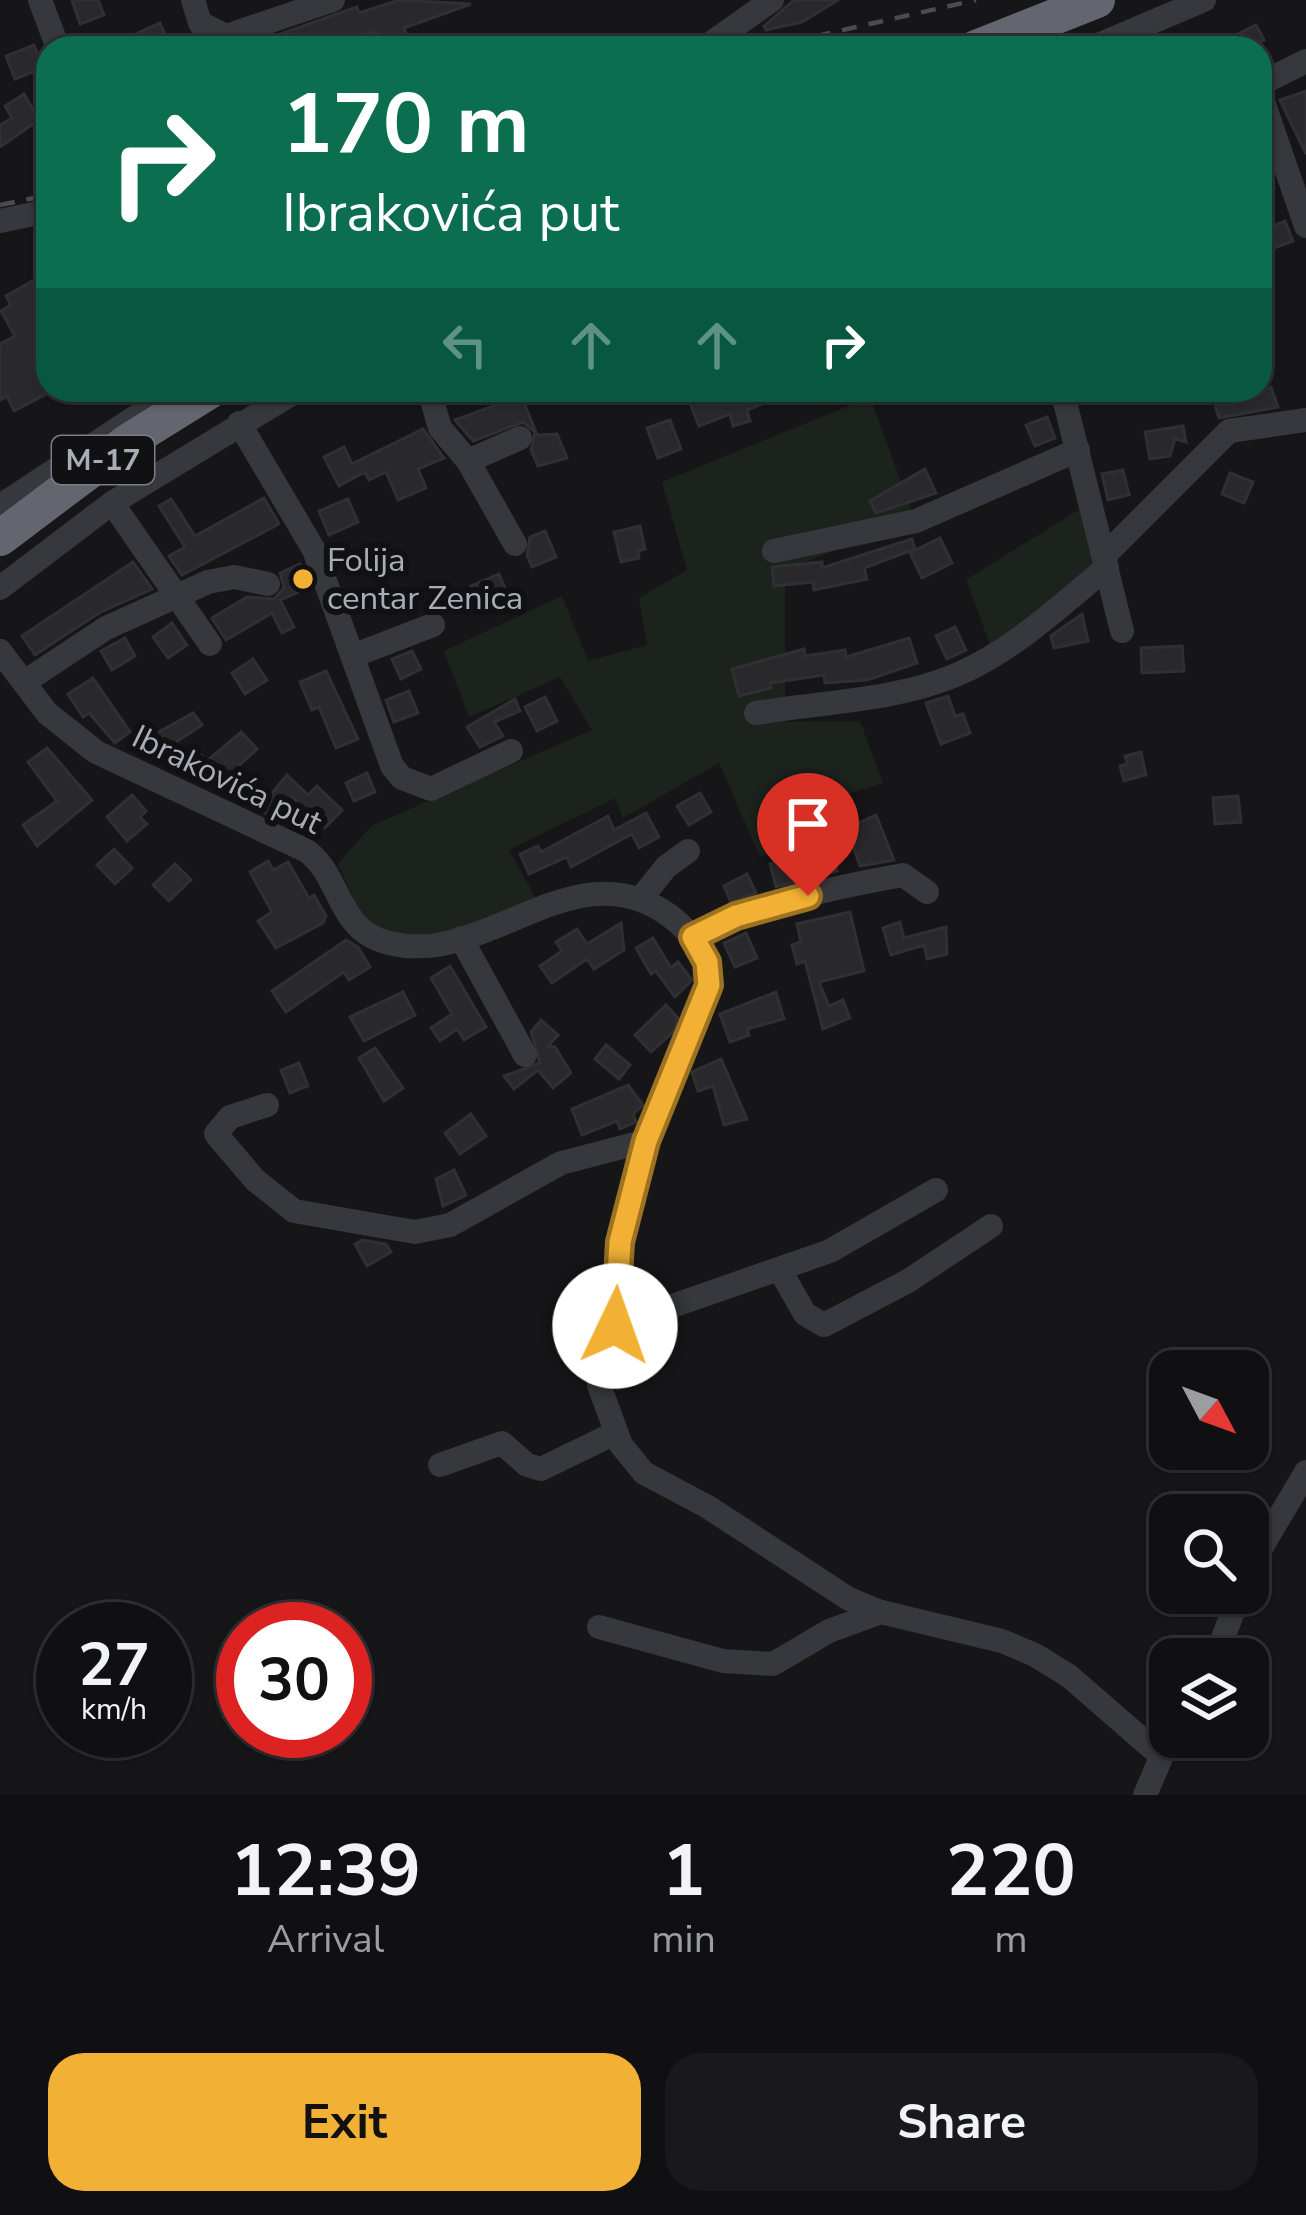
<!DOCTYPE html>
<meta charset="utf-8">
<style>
body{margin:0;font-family:"Nunito Sans",sans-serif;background:#19191b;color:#f1f3f6;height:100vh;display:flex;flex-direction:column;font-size:45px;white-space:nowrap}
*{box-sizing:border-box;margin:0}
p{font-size:39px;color:#9c9d9f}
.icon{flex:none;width:66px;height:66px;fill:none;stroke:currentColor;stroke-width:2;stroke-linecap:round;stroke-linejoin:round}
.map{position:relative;height:1795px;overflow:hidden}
.panel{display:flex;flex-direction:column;background:#101012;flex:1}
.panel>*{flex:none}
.guide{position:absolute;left:36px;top:36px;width:1236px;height:366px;border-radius:36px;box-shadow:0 3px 9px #0004,0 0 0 3px #303032;background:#0b6e4f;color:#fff;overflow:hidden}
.needle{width:78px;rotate:131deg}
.tools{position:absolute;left:1149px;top:1350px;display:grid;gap:24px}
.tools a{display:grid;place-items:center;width:120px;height:120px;border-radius:24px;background:#101012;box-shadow:0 3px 9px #0004,0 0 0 3px #303032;font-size:60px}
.speed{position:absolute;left:36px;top:1602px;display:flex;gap:24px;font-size:60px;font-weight:700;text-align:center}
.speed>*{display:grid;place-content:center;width:156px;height:156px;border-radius:50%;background:#101012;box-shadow:0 3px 9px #0004,0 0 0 3px #303032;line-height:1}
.speed small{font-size:30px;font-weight:400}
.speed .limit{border:18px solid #d22;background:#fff;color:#111}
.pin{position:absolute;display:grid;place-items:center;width:102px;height:102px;color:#fff;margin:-123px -51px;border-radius:50% 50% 50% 0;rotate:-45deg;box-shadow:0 0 12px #0007}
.pin .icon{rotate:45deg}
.me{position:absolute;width:132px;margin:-66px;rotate:3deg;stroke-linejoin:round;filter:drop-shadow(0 0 9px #0008)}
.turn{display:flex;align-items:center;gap:42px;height:252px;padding:0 48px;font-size:54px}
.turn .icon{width:156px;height:156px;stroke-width:2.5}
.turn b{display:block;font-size:84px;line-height:102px}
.lanes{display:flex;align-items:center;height:114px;padding:0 48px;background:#0003;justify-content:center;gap:60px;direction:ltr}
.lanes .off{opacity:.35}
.eta{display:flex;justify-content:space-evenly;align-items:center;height:204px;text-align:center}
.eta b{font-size:72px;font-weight:700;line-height:84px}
.cta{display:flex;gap:24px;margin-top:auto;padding:24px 48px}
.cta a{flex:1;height:138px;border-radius:36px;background:#f2b134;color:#111;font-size:48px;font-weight:700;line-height:138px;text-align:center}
.cta a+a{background:#19191b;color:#f1f3f6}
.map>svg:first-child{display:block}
.green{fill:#1c231d}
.building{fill:#29292c;stroke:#303034;stroke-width:3}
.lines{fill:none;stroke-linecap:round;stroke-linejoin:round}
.minor{stroke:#37383d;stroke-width:24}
.highway{stroke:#63666e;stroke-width:36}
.rail{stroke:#4a4c52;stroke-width:4.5;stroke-dasharray:15 12;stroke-linecap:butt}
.route-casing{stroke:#9d7322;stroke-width:30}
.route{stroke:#f2b134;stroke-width:21}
.poi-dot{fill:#f2b134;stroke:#111113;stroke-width:4.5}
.labels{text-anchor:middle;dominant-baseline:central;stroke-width:12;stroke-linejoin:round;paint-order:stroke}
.shield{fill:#111113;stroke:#7b7e86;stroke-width:3}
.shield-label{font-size:30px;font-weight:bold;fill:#a8adb8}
.poi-label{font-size:33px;fill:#a8adb8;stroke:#111113;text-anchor:start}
.street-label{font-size:33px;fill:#a8adb8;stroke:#111113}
</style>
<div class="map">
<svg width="1306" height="1795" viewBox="0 0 1306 1795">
<rect width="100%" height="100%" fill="#161618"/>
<g class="green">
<polygon points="870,397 914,518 785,570 785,722 860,721 883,783 815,804 825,833 760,857 719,763 623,818 615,798 509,850 542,909 404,941 363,920 338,864 371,826 592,730 560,677 469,717 444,651 562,596 588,661 647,645 639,598 687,570 662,482"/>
<polygon points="1088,504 1097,570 991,647 966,580"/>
</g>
<g class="building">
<polygon points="72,0 98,0 104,15 80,24"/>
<polygon points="399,0 471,4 404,28 411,48 385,48 376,31 319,48 242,48 345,11 357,7 359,13"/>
<polygon points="794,0 838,0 802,22 766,30 764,26"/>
<polygon points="160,23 171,48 137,48 131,36"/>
<polygon points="1256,25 1264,40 1247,48 1209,48"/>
<polygon points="34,45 43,68 15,79 6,56"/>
<polygon points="1306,91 1306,154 1280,100"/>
<polygon points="24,94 39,120 0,147 0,125 12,118 5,106"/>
<polygon points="1285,221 1293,241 1260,253 1260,231"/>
<polygon points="48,272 48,301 39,305 48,323 48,393 14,411 7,396 0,400 0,344 15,336 1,311 11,305 6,296"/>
<polygon points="1271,387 1278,407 1219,418 1214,401 1237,394 1238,400"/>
<polygon points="715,390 796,390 747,410 750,421 733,426 730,414 699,426 689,400"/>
<polygon points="513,399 514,404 523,400 537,435 557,434 567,458 538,466 531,450 535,432 523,422 473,441 455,420"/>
<polygon points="1047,417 1055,438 1035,446 1026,425"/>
<polygon points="670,420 681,449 658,458 647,428"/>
<polygon points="1183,426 1186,442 1175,439 1170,456 1150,459 1145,432"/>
<polygon points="423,429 444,458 418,469 426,488 398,500 386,472 369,480 365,472 339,486 324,457 344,447 352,464"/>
<polygon points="925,469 936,493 876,513 870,501"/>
<polygon points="1123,470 1129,495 1108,500 1102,474"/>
<polygon points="1230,473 1253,482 1244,503 1222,494"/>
<polygon points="264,498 279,524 182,575 169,556 185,547 159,506 171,499 195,536"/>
<polygon points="348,499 358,522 329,535 319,511"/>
<polygon points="640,526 645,549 638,551 639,558 621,562 614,532"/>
<polygon points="545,531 556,557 532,567 527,555 530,537"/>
<polygon points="940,538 952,563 922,578 910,553"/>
<polygon points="912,539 915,549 864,568 867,579 814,590 813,582 774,586 772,567 822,562 822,568"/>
<polygon points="133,562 152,589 99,613 35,655 22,636"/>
<polygon points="300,564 310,587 280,600 294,627 282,633 272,613 226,640 212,618 247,597 274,599 284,588 280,573"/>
<polygon points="499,574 507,593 479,604 471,586"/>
<polygon points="1082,614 1088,641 1054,648 1051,636"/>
<polygon points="172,623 187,645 168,658 153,637"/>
<polygon points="955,627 966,650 947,659 936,636"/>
<polygon points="125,638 135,656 112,670 101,651"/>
<polygon points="909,638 917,663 867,680 825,683 824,675 770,683 771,688 739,696 732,669 804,649 805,656 845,650 846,657"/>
<polygon points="1182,646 1184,671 1142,673 1141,648"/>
<polygon points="412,651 421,669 401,679 392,659"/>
<polygon points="253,659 267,680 245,694 232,673"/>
<polygon points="326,671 358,739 336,748 319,707 312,710 300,682"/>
<polygon points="93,678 130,732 115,743 89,713 83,717 68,694"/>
<polygon points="409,691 418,713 394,722 386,700"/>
<polygon points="948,696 955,716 963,714 970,733 941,744 926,703"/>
<polygon points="545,697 557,721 537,731 525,707"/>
<polygon points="515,699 520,711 494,722 503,736 480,747 467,727"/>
<polygon points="193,713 202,725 152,758 141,742"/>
<polygon points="241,732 257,749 235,769 244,780 226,794 208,770 196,781 177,769 198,751 207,761"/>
<polygon points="47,748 92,800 37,846 23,825 57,801 28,762"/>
<polygon points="1141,752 1146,775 1124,781 1120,766 1127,764 1125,756"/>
<polygon points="367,773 375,792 354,801 346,783"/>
<polygon points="287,775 308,795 317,786 342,810 325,828 292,797 274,817 258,810"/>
<polygon points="700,793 711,812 689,825 677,806"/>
<polygon points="132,795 146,811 140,817 147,824 127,841 107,817"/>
<polygon points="1238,796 1241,822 1215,824 1213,798"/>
<polygon points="646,813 659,837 639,848 632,834 571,867 567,857 529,874 520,854 538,846 541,852 608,816 614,830"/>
<polygon points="876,815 894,860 860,866 847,828"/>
<polygon points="831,845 837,871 776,887 770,864"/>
<polygon points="114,849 132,868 115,884 97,865"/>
<polygon points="268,861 273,870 288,862 309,898 314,895 326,916 323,923 276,948 258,921 272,912 250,872"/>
<polygon points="175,864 191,880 169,901 153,885"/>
<polygon points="747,874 756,893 731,902 724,886"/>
<polygon points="850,912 864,971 819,982 829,1006 843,1000 850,1018 823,1029 805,961 797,964 792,945 801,942 797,924"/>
<polygon points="900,922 904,938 946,927 947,954 927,959 924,945 891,955 883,928"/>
<polygon points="621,923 624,950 594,969 587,959 552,983 540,966 562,951 556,942 577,929 587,944"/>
<polygon points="746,933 757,958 735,967 724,943"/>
<polygon points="653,938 671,968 678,962 692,980 675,997 656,971 651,974 636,948"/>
<polygon points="346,940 358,947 370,967 349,980 344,972 286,1012 272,991"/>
<polygon points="450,966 486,1027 464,1040 457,1029 440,1041 431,1028 452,1014 431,978"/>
<polygon points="403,992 415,1015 364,1041 350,1017"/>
<polygon points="776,992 784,1019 747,1029 749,1035 730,1042 720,1014"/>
<polygon points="666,1005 678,1018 672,1033 651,1052 635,1035"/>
<polygon points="541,1020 558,1035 548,1046 555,1047 571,1073 553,1088 538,1070 514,1089 504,1076 540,1063 531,1032"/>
<polygon points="606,1045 630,1065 619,1079 595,1059"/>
<polygon points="375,1048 403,1088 384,1101 359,1058"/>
<polygon points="721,1059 747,1119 724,1125 713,1086 698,1091 692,1072"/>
<polygon points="299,1063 308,1086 290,1093 281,1070"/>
<polygon points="628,1085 643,1105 633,1114 636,1122 620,1129 617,1121 582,1135 572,1109"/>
<polygon points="471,1114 486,1136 460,1154 445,1133"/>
<polygon points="454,1170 466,1195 443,1206 436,1179"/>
<polygon points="362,1240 386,1244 391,1252 367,1266 355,1244"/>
</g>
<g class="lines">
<g class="minor">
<polyline points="40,0 58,48"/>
<polyline points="193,0 200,23 226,36 333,0"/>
<polyline points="704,48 772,0"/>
<polyline points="1091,48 1204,0"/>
<polyline points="1260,84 1306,61"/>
<polyline points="1260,93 1306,226"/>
<polyline points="0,221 48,211"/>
<polyline points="429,390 440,428 468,461 515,544"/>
<polyline points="1062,390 1122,631"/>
<polyline points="239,423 314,550 392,766 402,778 431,789 511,751"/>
<polyline points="468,461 520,438"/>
<polyline points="112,503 210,644"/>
<polyline points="0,506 166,397"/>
<polyline points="774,551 916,521 1078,450"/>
<polyline points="1105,555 1229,431 1306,420"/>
<polyline points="0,588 112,503 298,390"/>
<path d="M 0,651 L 47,713 L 96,752 L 307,851 C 343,879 336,930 389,943 C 488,968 573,845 670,916 C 695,935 706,954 709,985 L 646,1141 L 620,1242 L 615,1326 L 599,1385 L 621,1445 L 644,1473 L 708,1507 L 849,1599 L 881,1612 L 1002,1641 L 1035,1655 L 1069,1676 L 1160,1755"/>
<polyline points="355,655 433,625"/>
<polyline points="26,681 106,628 208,582 234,577 268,584"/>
<path d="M 756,713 C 822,702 894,701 956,675 C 1011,652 1062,605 1107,567"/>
<polyline points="642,897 666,867 688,851"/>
<path d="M 693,937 C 758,903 831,888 903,875 L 927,892"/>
<polyline points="461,938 525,1055"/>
<polyline points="267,1105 230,1117 216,1134 255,1180 294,1211 415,1232 450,1225 561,1163 646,1141"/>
<polyline points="781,1272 805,1314 824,1325 908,1281 991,1226"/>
<polyline points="615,1326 830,1251 936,1190"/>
<polyline points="440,1465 502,1443 527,1465 541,1469 615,1433"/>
<polyline points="1248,1570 1306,1472"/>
<polyline points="599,1627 723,1661 773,1664 829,1631 881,1612"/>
<polyline points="1215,1659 1240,1593"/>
<polyline points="1145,1795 1170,1737"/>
</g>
<g class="highway">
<polyline points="976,48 1097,0"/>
<polyline points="0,538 129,441 211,390"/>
</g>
<g class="rail">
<polyline points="763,48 976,0"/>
<polyline points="0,205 48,195"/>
</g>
</g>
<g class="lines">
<g class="route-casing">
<polyline id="route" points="615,1326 620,1242 646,1141 709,985 707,962 693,937 736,916 808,896"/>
</g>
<use href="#route" class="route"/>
</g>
<circle class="poi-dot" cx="303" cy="579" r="12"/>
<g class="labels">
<rect class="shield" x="52" y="436" width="102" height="48" rx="9"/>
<g class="shield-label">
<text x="103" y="460">M-17</text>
</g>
<g class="poi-label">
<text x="327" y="560">Folija<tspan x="327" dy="38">centar Zenica</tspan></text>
</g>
<g class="street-label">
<text transform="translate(227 780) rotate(26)">Ibrakovića put</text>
</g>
</g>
</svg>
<div class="tools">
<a><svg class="needle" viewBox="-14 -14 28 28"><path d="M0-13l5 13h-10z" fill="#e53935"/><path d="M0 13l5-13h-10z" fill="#9c9d9f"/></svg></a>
<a><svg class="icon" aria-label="search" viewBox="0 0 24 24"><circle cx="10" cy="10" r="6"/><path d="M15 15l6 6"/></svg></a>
<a><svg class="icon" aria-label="layers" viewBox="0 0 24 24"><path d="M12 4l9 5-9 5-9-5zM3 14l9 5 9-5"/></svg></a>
</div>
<div class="speed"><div>27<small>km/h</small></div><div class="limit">30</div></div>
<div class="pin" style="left:808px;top:896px;background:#d93025"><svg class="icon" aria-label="arrive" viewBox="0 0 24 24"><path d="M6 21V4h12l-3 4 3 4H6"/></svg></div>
<svg class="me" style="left:615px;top:1326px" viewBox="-20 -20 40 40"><circle r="19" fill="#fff"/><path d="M0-13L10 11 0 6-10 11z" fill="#f2b134"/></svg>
<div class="guide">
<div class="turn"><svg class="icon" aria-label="right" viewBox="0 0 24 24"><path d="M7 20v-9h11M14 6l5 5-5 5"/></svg><div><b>170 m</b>Ibrakovića put</div></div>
<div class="lanes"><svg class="icon off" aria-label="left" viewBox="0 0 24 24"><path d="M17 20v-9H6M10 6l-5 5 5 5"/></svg><svg class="icon off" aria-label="ahead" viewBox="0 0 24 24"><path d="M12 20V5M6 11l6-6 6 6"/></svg><svg class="icon off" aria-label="ahead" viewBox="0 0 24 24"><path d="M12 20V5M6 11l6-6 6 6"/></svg><svg class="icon" aria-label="right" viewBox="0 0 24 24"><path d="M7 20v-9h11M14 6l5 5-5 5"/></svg></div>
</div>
</div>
<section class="panel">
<div class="eta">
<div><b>12:39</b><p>Arrival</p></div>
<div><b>1</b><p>min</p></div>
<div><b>220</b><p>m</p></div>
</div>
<div class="cta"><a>Exit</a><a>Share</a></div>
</section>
